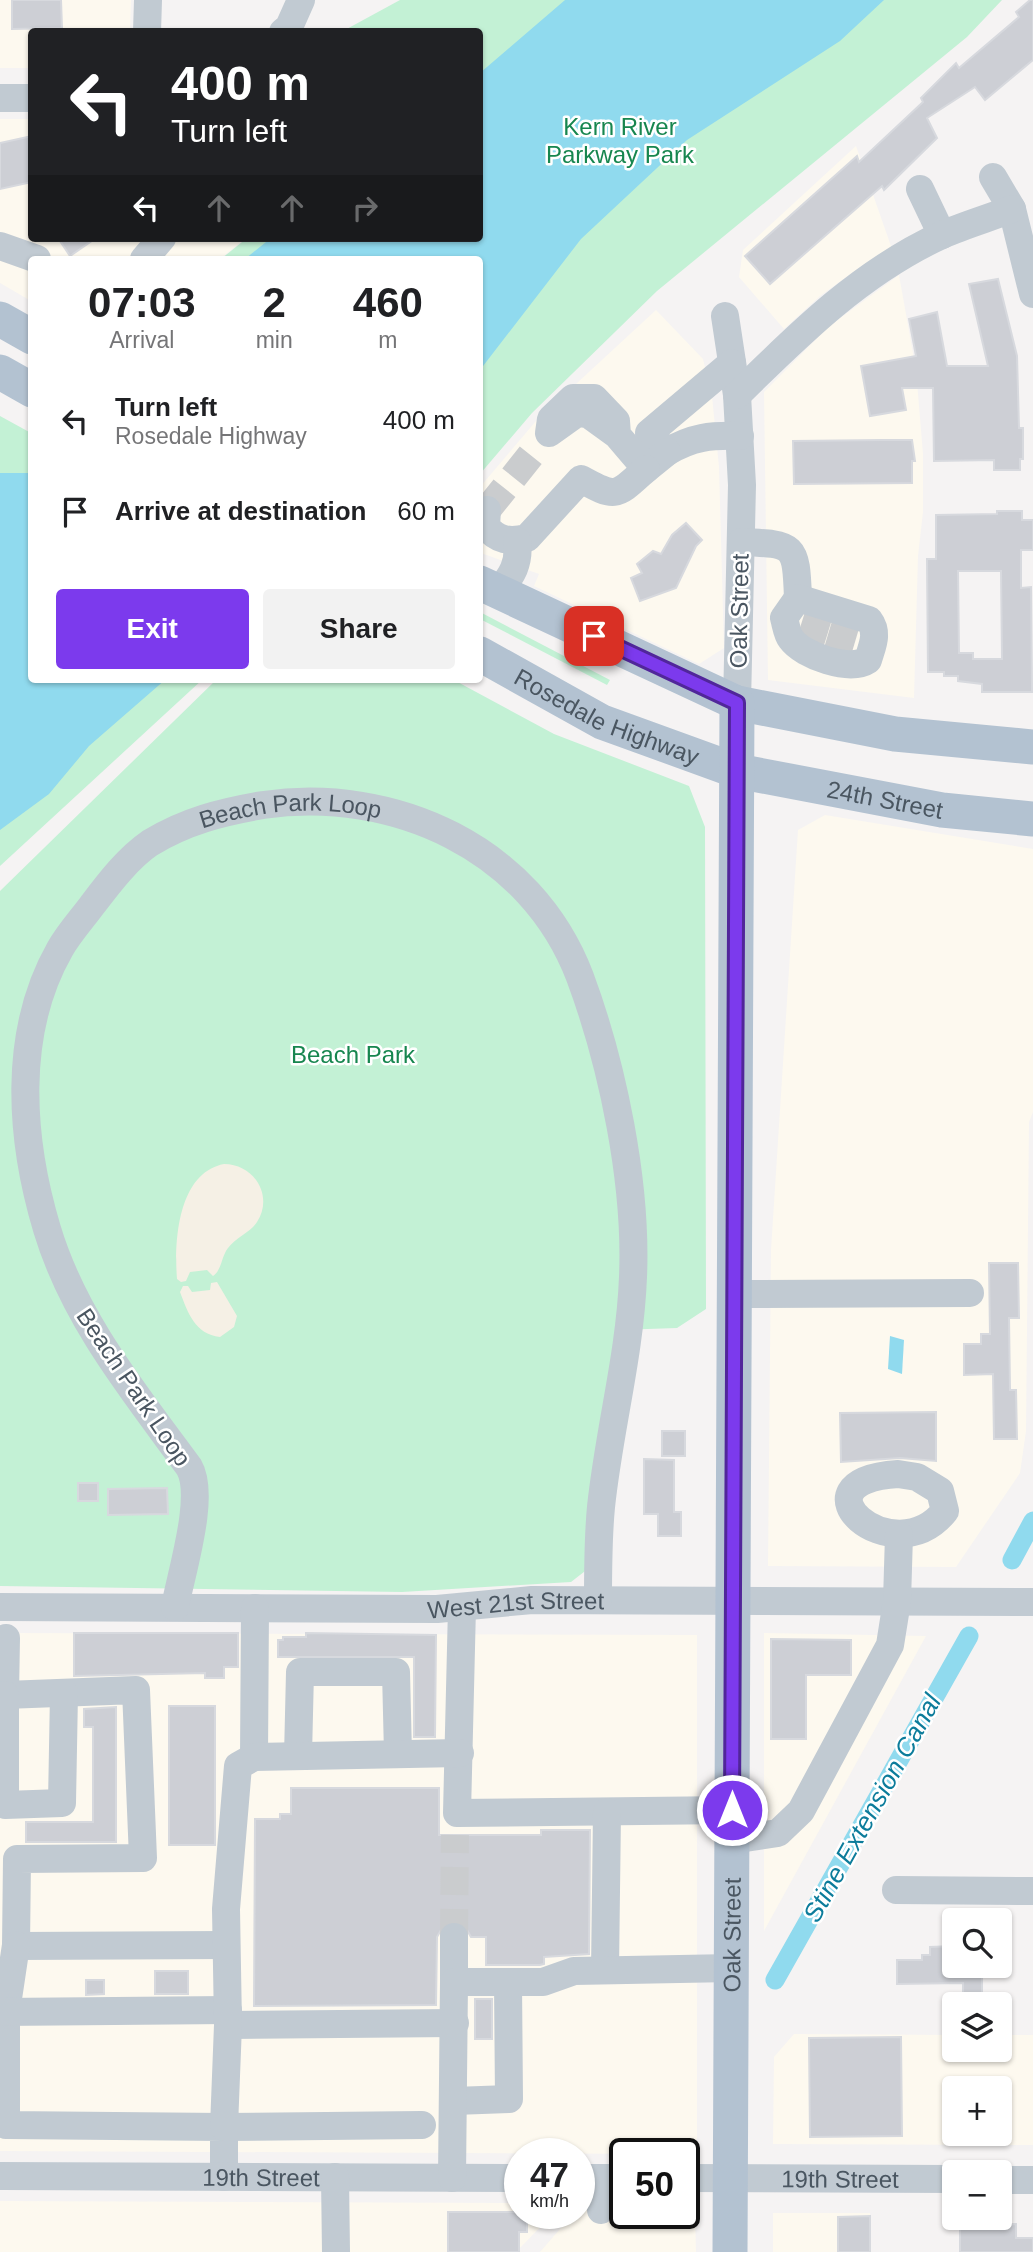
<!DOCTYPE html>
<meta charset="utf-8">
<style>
body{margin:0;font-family:Helvetica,sans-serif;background:#f2f2f2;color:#202124;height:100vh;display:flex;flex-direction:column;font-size:26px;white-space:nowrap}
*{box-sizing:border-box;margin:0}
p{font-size:23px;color:#757577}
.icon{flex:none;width:38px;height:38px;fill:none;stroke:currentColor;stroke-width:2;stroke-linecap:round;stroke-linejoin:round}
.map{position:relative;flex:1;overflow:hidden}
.details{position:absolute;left:28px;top:256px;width:455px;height:427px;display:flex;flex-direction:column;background:#fff;border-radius:7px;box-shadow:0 2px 5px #0004}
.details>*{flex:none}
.guide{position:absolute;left:28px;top:28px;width:455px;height:214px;border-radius:7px;box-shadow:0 2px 5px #0004;background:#202124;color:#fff;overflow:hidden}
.fabs{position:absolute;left:942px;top:1908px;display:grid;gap:14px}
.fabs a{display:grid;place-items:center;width:70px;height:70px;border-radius:7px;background:#fff;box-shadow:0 2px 5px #0004;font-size:35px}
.speed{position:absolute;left:504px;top:2138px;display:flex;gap:14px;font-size:35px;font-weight:700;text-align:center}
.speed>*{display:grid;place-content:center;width:91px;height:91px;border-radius:50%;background:#fff;box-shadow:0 2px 5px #0004;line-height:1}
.speed small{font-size:18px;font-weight:400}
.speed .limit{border:4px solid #111;border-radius:10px;background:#fff;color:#111}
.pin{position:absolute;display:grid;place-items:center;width:60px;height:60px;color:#fff;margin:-30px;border-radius:14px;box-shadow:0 4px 10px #0006}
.me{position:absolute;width:77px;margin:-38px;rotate:0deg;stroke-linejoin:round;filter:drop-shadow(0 0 5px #0008)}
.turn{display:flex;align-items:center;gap:24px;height:147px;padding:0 28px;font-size:32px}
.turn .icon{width:91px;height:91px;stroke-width:2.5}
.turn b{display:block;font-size:49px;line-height:60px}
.lanes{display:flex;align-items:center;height:66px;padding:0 28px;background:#0003;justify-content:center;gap:35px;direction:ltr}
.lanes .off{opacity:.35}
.eta{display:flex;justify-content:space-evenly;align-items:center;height:119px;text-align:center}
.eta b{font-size:42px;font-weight:700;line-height:49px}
.action{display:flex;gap:14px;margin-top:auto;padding:14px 28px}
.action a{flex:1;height:80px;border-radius:7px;background:#7c3aed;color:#fff;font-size:28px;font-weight:700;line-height:80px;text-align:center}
.action a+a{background:#f2f2f2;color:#202124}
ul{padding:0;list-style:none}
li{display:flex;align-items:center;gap:21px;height:91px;padding:0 28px}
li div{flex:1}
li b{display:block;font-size:26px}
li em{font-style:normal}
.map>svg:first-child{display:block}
.commercial{fill:#fdf9ef;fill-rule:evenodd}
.green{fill:#c3f1d5}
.sand{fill:#f5f0e5}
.water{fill:#90daee}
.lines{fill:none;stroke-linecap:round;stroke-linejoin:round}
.canal{stroke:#90daee;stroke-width:19}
.building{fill:#cdcfd5;stroke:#d7d9de;stroke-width:2;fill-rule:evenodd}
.minor-tunnel{stroke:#caccce;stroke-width:28;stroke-dasharray:28 14;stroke-linecap:butt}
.minor{stroke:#c1cad2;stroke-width:28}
.major{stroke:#b3c2d1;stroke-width:35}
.route-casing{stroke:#51269a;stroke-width:18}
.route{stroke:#7c3aed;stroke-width:12}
.labels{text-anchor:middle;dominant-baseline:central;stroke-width:5;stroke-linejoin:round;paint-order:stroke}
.park-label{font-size:24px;fill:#17864f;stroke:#fff}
.street-label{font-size:24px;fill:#4a5661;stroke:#fff}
.water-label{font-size:26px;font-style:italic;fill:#0c7c9b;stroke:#fff}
</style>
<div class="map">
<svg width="1033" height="2252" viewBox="0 0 1033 2252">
<rect width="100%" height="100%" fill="#f5f3f3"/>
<g class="commercial">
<polygon points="0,0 131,0 130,31 32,32 31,68 0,68"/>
<polygon points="0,119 31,119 32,238 246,238 220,259 32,259 31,301 0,283"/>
<polygon points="856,146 892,249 863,265 820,296 784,329 739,277 743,250"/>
<polygon points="899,275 916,370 923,454 923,512 918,556 914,698 768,680 764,392 828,327"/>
<polygon points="656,310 703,359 712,396 719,467 724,648 699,664 534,586 539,574 481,553 480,549 480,487 536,421"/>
<polygon points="825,815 1033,849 1033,1112 1029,1122 1026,1431 1020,1473 956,1567 768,1566 771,1250 798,830"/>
<polygon points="0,1633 697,1635 697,2138 693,2150 682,2154 0,2151"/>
<polygon points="764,1633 926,1636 764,1931"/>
<path d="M 794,2034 L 954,2035 L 954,2049 L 999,2049 L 999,2035 L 1033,2035 L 1033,2145 L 773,2144 L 774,2057 ZM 954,2088 L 999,2088 L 999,2133 L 954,2133 Z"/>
<polygon points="0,2201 520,2203 520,2214 553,2214 516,2252 0,2252"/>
<polygon points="584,2201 625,2202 625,2214 684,2214 684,2205 687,2205 695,2213 696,2252 540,2252 573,2214 579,2214 579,2207"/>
<polygon points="773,2213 870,2213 869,2252 773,2252"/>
</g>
<g class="green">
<polygon points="400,0 1002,0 967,37 657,291 532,413 480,474 480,259 221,259 247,238 480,238 480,32 343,31"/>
<polygon points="0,416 31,433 32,679 203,679 0,866"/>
<polygon points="480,612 610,680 607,685 480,619"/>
<polygon points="217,679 452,679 554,734 689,786 705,827 706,1309 677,1328 618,1330 589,1568 571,1582 402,1592 0,1586 0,891"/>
</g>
<g class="sand">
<path d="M 224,1164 C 254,1164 274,1196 257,1222 C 250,1233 236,1237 228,1248 C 221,1257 222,1270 213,1276 L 207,1270 L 190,1272 L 186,1281 L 181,1282 L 177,1279 C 174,1241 178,1173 224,1164 Z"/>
<path d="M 217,1282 L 237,1316 L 234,1327 L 220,1337 C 195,1334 188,1313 180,1292 L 183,1286 L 188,1286 L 192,1292 L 210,1290 L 211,1283 Z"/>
</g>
<g class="water">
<polygon points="565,0 884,0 840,41 687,140 581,239 480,370 480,259 245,259 271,238 480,238 480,73"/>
<polygon points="0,473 31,473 32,679 166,679 89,746 49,794 0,830"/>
<polygon points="890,1336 904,1340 902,1374 888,1369"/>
</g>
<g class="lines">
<g class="canal">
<polyline points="1012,1560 1033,1521"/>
<polyline points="775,1980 969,1636"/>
</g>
</g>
<g class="building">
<polygon points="12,0 61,0 62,28 12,29"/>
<polygon points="1030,0 1033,0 1033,60 985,100 975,87 927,118 937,138 884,190 882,186 770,284 745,256 857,156 859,162 923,102 921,98 956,63 959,68 1019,17 1016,12"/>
<polygon points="32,136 32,182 0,189 0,143"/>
<polygon points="58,238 96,238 70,256"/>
<polygon points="998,279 1017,356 1019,428 1023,428 1023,459 1020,459 1020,470 994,470 994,460 934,461 933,388 902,388 906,410 870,416 861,366 916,356 909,319 937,312 947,366 988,366 969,284"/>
<polygon points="882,440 912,440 915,461 912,461 912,483 794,484 793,441"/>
<path d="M 997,511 L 1022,511 L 1022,520 L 1033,520 L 1033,550 L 1021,550 L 1021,588 L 1031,587 L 1032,692 L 982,692 L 982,684 L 958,681 L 958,676 L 944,676 L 944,672 L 928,672 L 927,559 L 936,559 L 936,515 L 997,514 ZM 958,571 L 1001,571 L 1002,659 L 973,659 L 973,653 L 959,653 Z"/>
<polygon points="686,523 702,540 696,546 676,588 640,601 631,578 642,573 637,564 653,551 661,554 672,535"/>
<polygon points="989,1263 1018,1263 1019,1318 1009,1318 1010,1390 1016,1390 1017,1439 994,1439 993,1374 964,1375 964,1344 981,1344 981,1334 990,1334"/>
<polygon points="936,1412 936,1461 900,1458 841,1462 840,1413"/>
<rect x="662" y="1431" width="23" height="25"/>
<polygon points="644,1459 674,1460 674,1512 681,1512 681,1536 658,1536 658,1514 644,1514"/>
<rect x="78" y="1483" width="20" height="18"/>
<polygon points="167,1488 168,1514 108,1515 108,1489"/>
<polygon points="74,1633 238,1633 238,1667 224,1667 224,1678 205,1678 205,1673 74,1676"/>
<polygon points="306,1633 436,1635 435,1737 414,1737 414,1657 278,1657 278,1640 283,1640 283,1637 306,1637"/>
<polygon points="771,1639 851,1640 851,1675 806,1675 806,1739 771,1739"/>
<rect x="169" y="1706" width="46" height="139"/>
<polygon points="116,1707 116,1842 26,1842 26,1822 93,1822 93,1727 84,1727 84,1709"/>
<polygon points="291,1788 439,1788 439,1835 541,1835 541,1830 590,1830 589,1954 544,1957 544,1964 540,1965 486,1965 486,1937 471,1937 463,1923 453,1920 445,1923 437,1937 436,2005 254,2006 255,1819 280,1819 280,1814 291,1814"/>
<polygon points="954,1946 954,1965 982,1965 982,1999 963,1999 963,1983 897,1984 897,1960 922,1960 922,1955 930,1955 930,1947"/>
<rect x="155" y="1971" width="33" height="23"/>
<polygon points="86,1980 104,1980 104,1994 86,1995"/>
<rect x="475" y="1999" width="17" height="40"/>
<polygon points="901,2037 902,2136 810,2137 809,2038"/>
<polygon points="448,2212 520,2212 527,2214 527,2232 519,2232 519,2252 448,2252"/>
<polygon points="870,2216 870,2252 838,2252 838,2217"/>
<polygon points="1016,2224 1016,2238 1033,2238 1033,2252 960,2252 960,2225"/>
</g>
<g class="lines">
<g class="minor-tunnel">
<polyline points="487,510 535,450"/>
<polyline points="810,643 819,614"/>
<polyline points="838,650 846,623"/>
<polyline points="454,1937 455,1835"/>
</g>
<g class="minor">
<polyline points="147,32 148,0"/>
<polyline points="283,32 289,27 301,0"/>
<polyline points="0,98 32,98"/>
<polyline points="993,177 1012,209 1033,294"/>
<polyline points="920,189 942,235"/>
<polyline points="0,246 37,259"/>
<polyline points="144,259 162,238"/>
<polyline points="725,316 737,395 742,485 737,703"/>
<path d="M 732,363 L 649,433 L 667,452 C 692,437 711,435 740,436"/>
<path d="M 737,395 C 799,334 861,272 942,235 C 964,225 989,218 1012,209"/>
<polyline points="617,435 588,414 577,413 549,433 551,419 573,398 594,398 616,421 617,435 646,469 667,452"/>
<path d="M 487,510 L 486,526 C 497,541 510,542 527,538 L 581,479 C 617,499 616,496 646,469"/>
<path d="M 741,542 C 795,544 796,544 798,598"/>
<path d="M 498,592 C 512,576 520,563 517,541"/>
<path d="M 798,598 L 869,620 C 879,633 872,646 868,660 C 850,672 803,656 791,639 C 787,634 786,625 784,618 Z"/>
<polyline points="735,1294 970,1293"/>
<path d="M 898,1474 L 917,1477 L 940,1491 L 945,1511 C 893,1576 786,1481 898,1474 Z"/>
<path id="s1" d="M 0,1607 L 437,1609 L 532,1600 L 1033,1602"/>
<path id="s2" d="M 175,1607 C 181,1573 206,1496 189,1467 C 134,1392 74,1319 47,1229 C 20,1139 12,1033 60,949 C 69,933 82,919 93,904 C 109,883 128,858 150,843 C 186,821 222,812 263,805 C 394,786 531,848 580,977 C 613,1066 637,1183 633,1277 C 630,1355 609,1430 601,1507 C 598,1538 598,1569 598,1600"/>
<polyline points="462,1607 457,1813 732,1810"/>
<polyline points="6,1638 5,1695 136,1690 143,1858 17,1859 16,1946 226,1945"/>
<polyline points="5,1695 5,1805 62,1803 64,1693"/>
<polyline points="298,1756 300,1672 396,1672 398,1754"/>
<polyline points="254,1757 255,1608"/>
<polyline points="732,1840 778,1833 801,1811 890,1645 897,1601 899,1535"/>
<polyline points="896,1890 1033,1891"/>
<polyline points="454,1937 454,1982"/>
<polyline points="16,1945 6,2012 6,2125 224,2127 224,2177"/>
<polyline points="605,1970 607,1812"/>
<polyline points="0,2012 228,2010"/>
<polyline points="228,2025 455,2023"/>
<polyline points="454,2101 509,2099 508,1983"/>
<polyline points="422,2125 224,2127 228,2025 226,1909 238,1766 254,1757 460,1753"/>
<path id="s3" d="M 0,2176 L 520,2178"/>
<polyline points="335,2177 336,2252"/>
<polyline points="452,2178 454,1982 543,1982 574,1971 732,1968"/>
<polyline points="579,2178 625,2178"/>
<polyline points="600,2178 601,2210"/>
<path id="s4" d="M 684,2178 L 954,2179"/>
<polyline points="999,2180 1033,2180"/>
</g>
<g class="major">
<polyline points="0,319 32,337"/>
<polyline points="0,372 32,390"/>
<polyline points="480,583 737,703 895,734 1033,747"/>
<path id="s5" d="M 480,654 L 602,722 L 737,771 L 942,810 L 1033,819"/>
<path id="s6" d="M 730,2252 L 737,703"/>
</g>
</g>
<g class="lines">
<g class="route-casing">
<polyline id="route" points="594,636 737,703 732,1810"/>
</g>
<use href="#route" class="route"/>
</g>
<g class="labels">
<g class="park-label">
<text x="620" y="126">Kern River<tspan x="620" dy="28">Parkway Park</tspan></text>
<text x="353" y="1054">Beach Park</text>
</g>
<g class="street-label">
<text transform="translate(739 611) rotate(-89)">Oak Street</text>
<text stroke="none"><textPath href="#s5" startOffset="142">Rosedale Highway</textPath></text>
<text stroke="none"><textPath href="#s5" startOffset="434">24th Street</textPath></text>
<text stroke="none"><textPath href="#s2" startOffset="996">Beach Park Loop</textPath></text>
<text transform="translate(134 1387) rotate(56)">Beach Park Loop</text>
<text stroke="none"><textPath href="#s1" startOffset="516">West 21st Street</textPath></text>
<text stroke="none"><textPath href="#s6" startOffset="317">Oak Street</textPath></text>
<text stroke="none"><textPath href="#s3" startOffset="261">19th Street</textPath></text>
<text stroke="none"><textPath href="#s4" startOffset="156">19th Street</textPath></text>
</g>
<g class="water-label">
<text transform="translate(872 1808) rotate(-61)">Stine Extension Canal</text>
</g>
</g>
</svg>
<div class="fabs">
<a><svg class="icon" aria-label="search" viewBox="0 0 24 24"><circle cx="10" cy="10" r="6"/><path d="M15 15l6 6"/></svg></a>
<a><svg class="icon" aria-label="layers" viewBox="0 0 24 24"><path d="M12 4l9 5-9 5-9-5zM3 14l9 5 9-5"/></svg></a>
<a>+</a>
<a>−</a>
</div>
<div class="speed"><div>47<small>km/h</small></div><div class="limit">50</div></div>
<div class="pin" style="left:594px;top:636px;background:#d93025"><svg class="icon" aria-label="arrive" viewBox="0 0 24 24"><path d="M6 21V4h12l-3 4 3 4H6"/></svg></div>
<svg class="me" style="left:732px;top:1810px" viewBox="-20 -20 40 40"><circle r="17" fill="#7c3aed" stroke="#fff" stroke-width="3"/><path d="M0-11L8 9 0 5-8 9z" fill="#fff"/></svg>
<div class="guide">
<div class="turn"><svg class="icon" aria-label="left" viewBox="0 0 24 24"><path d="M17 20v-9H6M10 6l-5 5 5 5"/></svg><div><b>400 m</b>Turn left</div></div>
<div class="lanes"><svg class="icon" aria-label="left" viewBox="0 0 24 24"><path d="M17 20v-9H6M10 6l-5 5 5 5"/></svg><svg class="icon off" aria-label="ahead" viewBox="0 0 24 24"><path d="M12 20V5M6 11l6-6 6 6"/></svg><svg class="icon off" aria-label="ahead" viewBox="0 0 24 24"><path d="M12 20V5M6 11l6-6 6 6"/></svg><svg class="icon off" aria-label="right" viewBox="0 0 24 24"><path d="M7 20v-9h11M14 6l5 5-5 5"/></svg></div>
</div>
<section class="details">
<div class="eta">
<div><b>07:03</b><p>Arrival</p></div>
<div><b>2</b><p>min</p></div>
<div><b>460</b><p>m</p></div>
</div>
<ul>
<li><svg class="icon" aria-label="left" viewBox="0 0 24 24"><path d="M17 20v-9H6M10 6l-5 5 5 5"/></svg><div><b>Turn left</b><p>Rosedale Highway</p></div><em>400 m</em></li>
<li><svg class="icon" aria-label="arrive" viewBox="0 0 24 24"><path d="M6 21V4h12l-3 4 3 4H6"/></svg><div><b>Arrive at destination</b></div><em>60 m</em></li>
</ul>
<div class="action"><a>Exit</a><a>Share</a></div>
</section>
</div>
